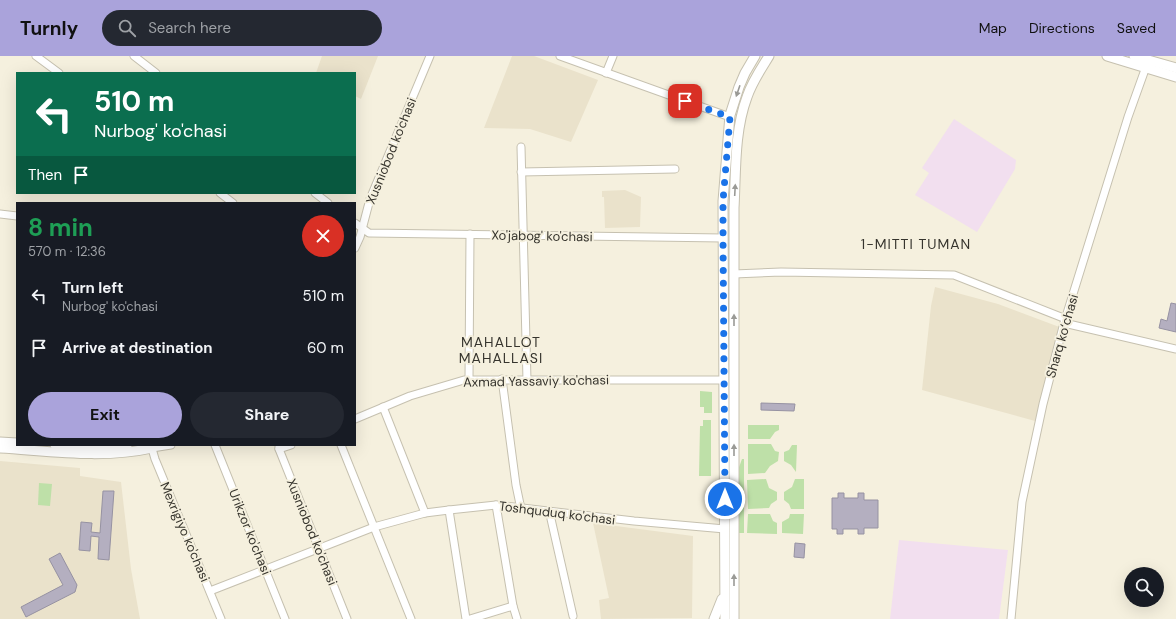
<!DOCTYPE html>
<meta charset="utf-8">
<style>
body{margin:0;font-family:"DM Sans",sans-serif;background:#242831;color:#f1f3f6;height:100vh;display:flex;flex-direction:column;font-size:15px;white-space:nowrap}
*{box-sizing:border-box;margin:0}
p{font-size:13px;color:#9ea1a6}
.icon{flex:none;width:22px;height:22px;fill:none;stroke:currentColor;stroke-width:2;stroke-linecap:round;stroke-linejoin:round}
.map{position:relative;flex:1;overflow:hidden}
.panel{position:absolute;left:16px;top:146px;width:340px;height:244px;display:flex;flex-direction:column;background:#171b24;border-radius:0px;box-shadow:0 4px 16px #0002}
.panel>*{flex:none}
.hud{position:absolute;left:16px;top:16px;width:340px;height:122px;border-radius:0px;box-shadow:0 4px 16px #0002;background:#0b6e4f;color:#fff;overflow:hidden}
.controls{position:absolute;left:1124px;top:511px;display:grid;gap:8px}
.controls a{display:grid;place-items:center;width:40px;height:40px;border-radius:50%;background:#171b24;box-shadow:0 4px 16px #0002;font-size:20px}
.pin{position:absolute;display:grid;place-items:center;width:34px;height:34px;color:#fff;margin:-17px;border-radius:8px;box-shadow:0 2px 6px #0006}
.me{position:absolute;width:44px;margin:-22px;rotate:0deg;stroke-linejoin:round;filter:drop-shadow(0 0 3px #0008)}
.turn{display:flex;align-items:center;gap:14px;height:84px;padding:0 12px;font-size:18px}
.turn .icon{width:52px;height:52px;stroke-width:2.5}
.turn b{display:block;font-size:28px;line-height:34px}
.then{display:flex;align-items:center;height:38px;padding:0 12px;background:#0003;gap:8px;font-size:15px}
.round{display:grid;place-items:center;flex:none;width:42px;height:42px;border-radius:21px;background:#242831}
.headline{display:flex;align-items:center;justify-content:space-between;height:68px;padding:0 12px}
h1{font-size:24px;font-weight:700;line-height:30px;color:#1e9e55}
.action{display:flex;gap:8px;margin-top:auto;padding:8px 12px}
.action a{flex:1;height:46px;border-radius:24px;background:#aaa3db;color:#111;font-size:16px;font-weight:700;line-height:46px;text-align:center}
.action a+a{background:#242831;color:#f1f3f6}
ul{padding:0;list-style:none}
li{display:flex;align-items:center;gap:12px;height:52px;padding:0 12px}
li div{flex:1}
li b{display:block;font-size:15px}
li em{font-style:normal}
header{display:flex;align-items:center;gap:24px;box-sizing:border-box;height:56px;padding:0 20px;background:#aaa3db;color:#111}
header strong{font-size:19px}
nav{display:flex;gap:22px;margin-inline-start:auto;font-size:14px}
.search{width:280px;height:36px;background:#242831;display:flex;align-items:center;gap:10px;box-sizing:border-box;padding:0 14px;border-radius:22px;color:#9ea1a6;font-size:15px}
.map>svg:first-child{display:block}
.built{fill:#eae2cb}
.medical{fill:#f2dfef}
.green{fill:#bee0a8}
.building{fill:#b4afc0;stroke:#9692a2}
.lines{fill:none;stroke-linecap:round;stroke-linejoin:round}
.minor-casing{stroke:#c6c1b0;stroke-width:9}
.major-casing{stroke:#c6c1b0;stroke-width:11}
.minor{stroke:#fff;stroke-width:7}
.major{stroke:#fff;stroke-width:9}
.oneway{fill:#9a9a96}
.route{stroke:#1a73e8;stroke-width:7;stroke-dasharray:0 12.6}
.labels{text-anchor:middle;dominant-baseline:central;stroke-width:4;stroke-linejoin:round;paint-order:stroke}
.street-label{font-size:13px;fill:#36342d;stroke:#f5f0de}
.neighbourhood-label{font-size:14px;letter-spacing:1px;fill:#36342d;stroke:#f5f0de}
</style>
<header>
<strong>Turnly</strong>
<div class="search"><svg class="icon" aria-label="search" viewBox="0 0 24 24"><circle cx="10" cy="10" r="6"/><path d="M15 15l6 6"/></svg>Search here</div>
<nav><a>Map</a><a>Directions</a><a>Saved</a></nav>
</header>
<div class="map">
<svg width="1176" height="563" viewBox="0 0 1176 563">
<rect width="100%" height="100%" fill="#f5f0de"/>
<g class="built">
<polygon points="322,0 378,0 361,43 355,40 355,17 316,17"/>
<polygon points="512,0 534,0 598,24 571,86 530,73 484,72"/>
<polygon points="625,134 641,141 640,171 605,172 604,141 602,141 602,135"/>
<polygon points="935,231 998,248 1062,272 1035,365 922,334 931,250"/>
<polygon points="0,405 80,412 80,420 121,426 131,513 140,563 0,563"/>
<polygon points="593,467 693,480 692,562 601,563 599,544 609,542"/>
</g>
<g class="medical">
<polygon points="954,63 1016,104 1015,113 977,176 915,139 929,117 922,112"/>
<polygon points="899,484 1008,494 999,563 890,563"/>
</g>
<g class="green">
<polygon points="700,335 712,336 712,357 704,357 704,351 700,351"/>
<polygon points="703,364 711,364 711,420 699,420 700,370 703,370"/>
<polygon points="748,369 779,369 779,374 775,376 770,383 748,383"/>
<polygon points="748,388 771,388 775,395 779,396 778,405 770,410 765,417 748,418"/>
<polygon points="792,389 797,389 796,416 791,409 784,405 784,396 789,394"/>
<polygon points="742,403 744,403 744,477 738,477 738,414"/>
<polygon points="766,423 769,432 777,436 777,444 771,448 769,452 748,453 747,424"/>
<polygon points="795,423 804,423 804,453 791,453 789,448 784,444 784,436 792,431"/>
<polygon points="39,427 52,428 50,450 38,449"/>
<polygon points="748,458 770,458 773,465 777,467 777,478 747,477"/>
<polygon points="790,458 804,458 803,478 782,477 782,466 789,462"/>
</g>
<g class="building">
<polygon points="1171,247 1176,248 1176,276 1159,272 1161,263 1167,265"/>
<polygon points="761,347 795,348 794,355 761,354"/>
<polygon points="103,435 114,435 109,504 98,503 99,481 91,480 90,495 79,494 81,466 92,467 91,476 100,477"/>
<polygon points="838,437 844,437 844,442 858,442 858,437 864,437 864,444 878,444 878,472 864,472 864,478 858,478 858,473 843,473 843,478 837,478 837,473 832,473 832,442 838,442"/>
<polygon points="795,487 805,488 804,502 794,501"/>
<polygon points="60,497 77,529 75,536 26,561 21,551 63,529 49,503"/>
</g>
<g class="lines">
<g class="minor-casing">
<g id="minor">
<polyline points="36,0 59,17"/>
<polyline points="134,0 156,17"/>
<polyline points="560,0 730,61"/>
<polyline points="606,17 613,0"/>
<polyline points="521,91 527,324"/>
<polyline points="521,116 675,113"/>
<polyline points="220,137 233,147"/>
<polyline points="315,137 328,147"/>
<polyline points="0,158 17,160"/>
<polyline points="355,167 369,177 723,182"/>
<polyline points="355,192 360,181 370,143 430,0"/>
<polyline points="734,218 781,216 954,219 1066,263"/>
<polyline points="1064,267 1176,293"/>
<polyline points="502,323 516,429 521,453"/>
<polyline points="469,324 470,178"/>
<polyline points="383,351 425,457"/>
<polyline points="355,363 410,340 464,324 724,324"/>
<polyline points="151,389 155,403 221,563"/>
<polyline points="215,389 285,563"/>
<polyline points="279,389 279,393 347,563"/>
<polyline points="341,389 411,563"/>
<polyline points="152,392 171,389"/>
<polyline points="279,393 291,389"/>
<polyline points="496,449 513,550 517,563"/>
<polyline points="449,454 466,563"/>
<polyline points="551,456 551,463 573,560"/>
<polyline points="210,535 374,471 425,457 449,454 496,449 634,465 725,473"/>
<polyline points="470,563 513,550"/>
<polyline points="1011,563 1022,446 1043,348 1064,267 1128,61 1147,8"/>
</g>
</g>
<g class="major-casing">
<g id="major">
<polyline points="1107,0 1176,21"/>
<polyline points="1134,0 1176,12"/>
<polyline points="0,386 17,387"/>
<polyline points="55,389 127,390"/>
<path d="M 0,392 C 50,395 103,403 152,392"/>
<polyline points="714,563 722,543"/>
<polyline points="725,563 723,145 730,59 739,31 745,17 755,0"/>
<path d="M 734,563 L 734,152 C 736,116 734,76 747,41 C 752,26 761,13 769,0"/>
</g>
</g>
<use href="#minor" class="minor"/>
<use href="#major" class="major"/>
</g>
<defs><path id="oneway-solid" d="M-6-.8H1V-3.2L6.5 0L1 3.2V.8H-6Z"/></defs>
<g class="oneway">
<use href="#oneway-solid" transform="translate(738 35) rotate(109)"/>
<use href="#oneway-solid" transform="translate(735 134) rotate(-87)"/>
<use href="#oneway-solid" transform="translate(734 264) rotate(-90)"/>
<use href="#oneway-solid" transform="translate(734 394) rotate(-90)"/>
<use href="#oneway-solid" transform="translate(734 524) rotate(-90)"/>
</g>
<g class="lines">
<polyline class="route" points="685,45 730,61 723,145 723,182 725,443"/>
</g>
<g class="labels">
<g class="street-label">
<text transform="translate(391 95) rotate(-68)">Xusniobod ko'chasi</text>
<text transform="translate(542 180) rotate(1)">Xo'jabog' ko'chasi</text>
<text transform="translate(1062 280) rotate(-74)">Sharq ko‘chasi</text>
<text transform="translate(536 325) rotate(-1)">Axmad Yassaviy ko'chasi</text>
<text transform="translate(557 457) rotate(7)">Toshquduq ko'chasi</text>
<text transform="translate(185 476) rotate(67)">Mexrigiyo ko'chasi</text>
<text transform="translate(250 476) rotate(68)">Urikzor ko'chasi</text>
<text transform="translate(312 476) rotate(68)">Xusniobod ko'chasi</text>
</g>
<g class="neighbourhood-label">
<text x="916" y="188">1-MITTI TUMAN</text>
<text x="501" y="286">MAHALLOT<tspan x="501" dy="16">MAHALLASI</tspan></text>
</g>
</g>
</svg>
<div class="controls">
<a><svg class="icon" aria-label="search" viewBox="0 0 24 24"><circle cx="10" cy="10" r="6"/><path d="M15 15l6 6"/></svg></a>
</div>
<div class="pin" style="left:685px;top:45px;background:#d93025"><svg class="icon" aria-label="arrive" viewBox="0 0 24 24"><path d="M6 21V4h12l-3 4 3 4H6"/></svg></div>
<svg class="me" style="left:725px;top:443px" viewBox="-20 -20 40 40"><circle r="17" fill="#1a73e8" stroke="#fff" stroke-width="3"/><path d="M0-11L8 9 0 5-8 9z" fill="#fff"/></svg>
<div class="hud">
<div class="turn"><svg class="icon" aria-label="left" viewBox="0 0 24 24"><path d="M17 20v-9H6M10 6l-5 5 5 5"/></svg><div><b>510 m</b>Nurbog' ko'chasi</div></div>
<div class="then">Then<svg class="icon" aria-label="arrive" viewBox="0 0 24 24"><path d="M6 21V4h12l-3 4 3 4H6"/></svg></div>
</div>
<section class="panel">
<div class="headline"><div><h1>8 min</h1><p>570 m · 12:36</p></div><a class="round" style="background:#d93025;color:#fff"><svg class="icon" aria-label="close" viewBox="0 0 24 24"><path d="M6 6l12 12M18 6L6 18"/></svg></a></div>
<ul>
<li><svg class="icon" aria-label="left" viewBox="0 0 24 24"><path d="M17 20v-9H6M10 6l-5 5 5 5"/></svg><div><b>Turn left</b><p>Nurbog' ko'chasi</p></div><em>510 m</em></li>
<li><svg class="icon" aria-label="arrive" viewBox="0 0 24 24"><path d="M6 21V4h12l-3 4 3 4H6"/></svg><div><b>Arrive at destination</b></div><em>60 m</em></li>
</ul>
<div class="action"><a>Exit</a><a>Share</a></div>
</section>
</div>
